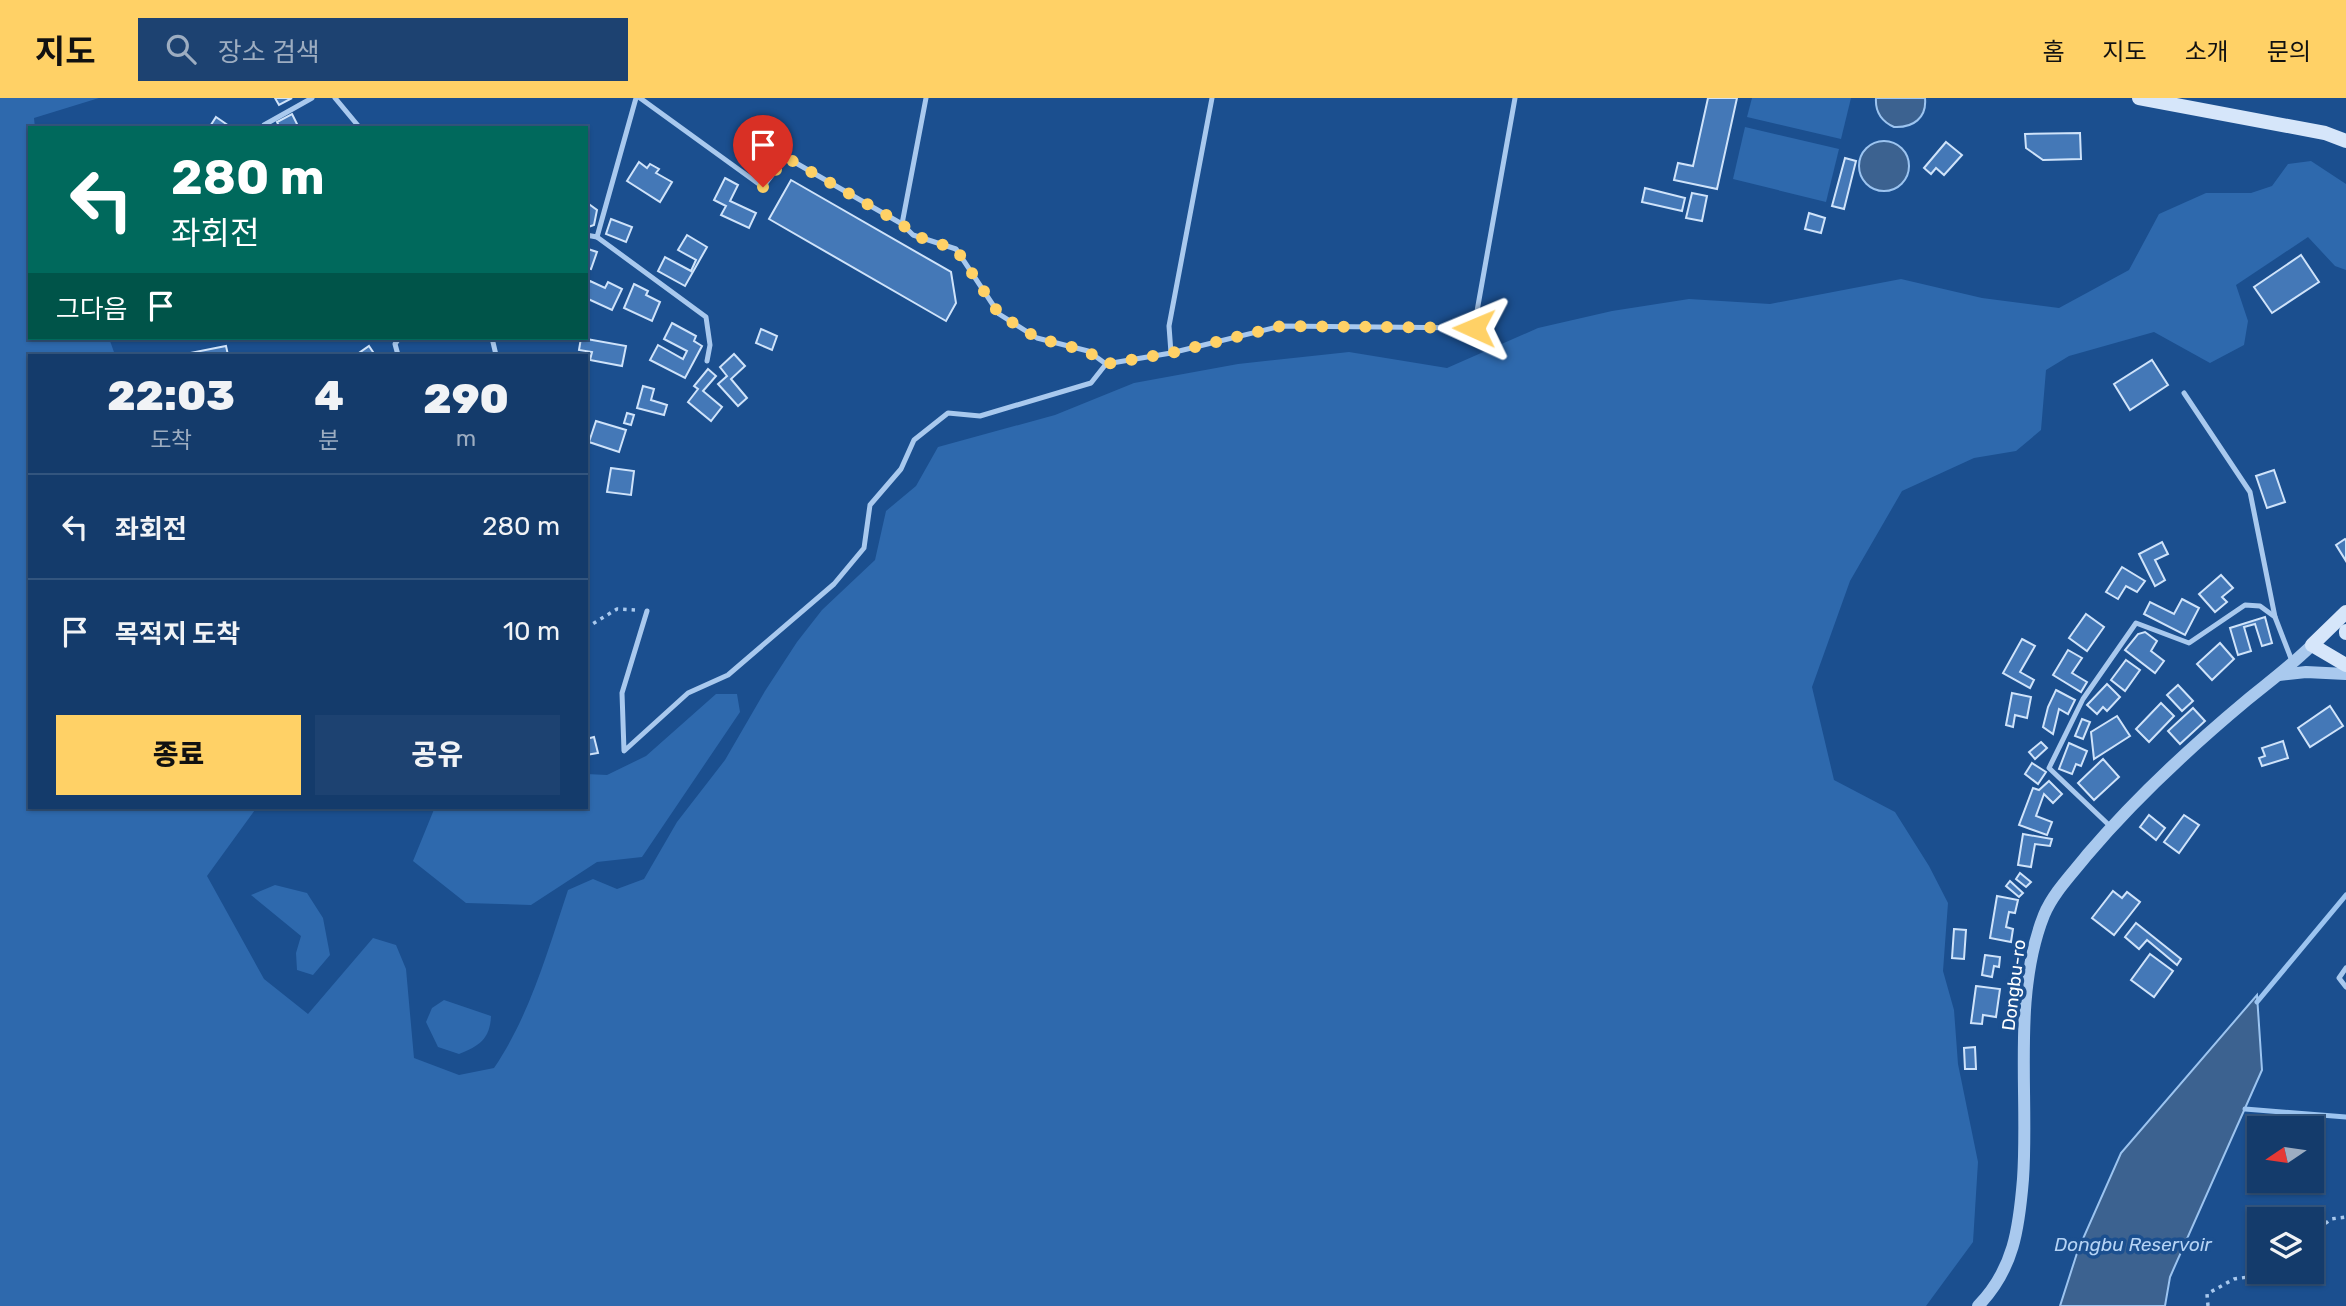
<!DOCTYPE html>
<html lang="ko">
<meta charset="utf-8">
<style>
body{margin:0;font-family:Rubik,"Noto Sans KR",sans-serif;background:#1d4271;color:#f1f3f6;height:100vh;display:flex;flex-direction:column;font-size:26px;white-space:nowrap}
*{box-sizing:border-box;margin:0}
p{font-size:23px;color:#9dadc1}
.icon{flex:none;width:38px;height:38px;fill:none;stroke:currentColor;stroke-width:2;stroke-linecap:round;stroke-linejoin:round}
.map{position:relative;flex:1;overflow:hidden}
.panel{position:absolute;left:28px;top:256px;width:560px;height:455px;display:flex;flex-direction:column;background:#143b6b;border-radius:0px;box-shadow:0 2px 5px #0004,0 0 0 2px #33557e}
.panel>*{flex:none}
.banner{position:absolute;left:28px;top:28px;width:560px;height:214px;border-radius:0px;box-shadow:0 2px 5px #0004,0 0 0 2px #33557e;background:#00695c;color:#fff;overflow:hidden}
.needle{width:46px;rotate:257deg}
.tools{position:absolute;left:2247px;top:1018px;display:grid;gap:14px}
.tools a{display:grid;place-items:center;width:77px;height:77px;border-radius:0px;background:#143b6b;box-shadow:0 2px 5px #0004,0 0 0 2px #33557e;font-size:35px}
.pin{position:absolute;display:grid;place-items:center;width:60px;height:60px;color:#fff;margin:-72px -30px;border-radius:50% 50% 50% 0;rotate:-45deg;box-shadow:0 0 7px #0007}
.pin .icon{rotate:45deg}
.me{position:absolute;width:77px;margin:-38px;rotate:271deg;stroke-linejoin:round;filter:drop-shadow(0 0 5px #0008)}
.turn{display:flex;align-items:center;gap:24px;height:147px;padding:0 28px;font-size:32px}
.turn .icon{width:91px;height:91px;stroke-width:2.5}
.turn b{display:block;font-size:49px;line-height:60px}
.then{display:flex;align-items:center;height:66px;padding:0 28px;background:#0003;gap:14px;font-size:26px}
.eta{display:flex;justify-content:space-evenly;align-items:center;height:119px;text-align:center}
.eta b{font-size:42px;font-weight:800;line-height:49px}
.cta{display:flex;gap:14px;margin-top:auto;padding:14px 28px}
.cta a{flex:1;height:80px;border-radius:0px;background:#ffd166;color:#111;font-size:28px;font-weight:800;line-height:80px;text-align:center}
.cta a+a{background:#1d4271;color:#f1f3f6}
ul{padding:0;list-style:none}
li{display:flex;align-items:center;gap:21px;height:105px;padding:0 28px;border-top:2px solid #33557e}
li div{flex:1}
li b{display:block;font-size:26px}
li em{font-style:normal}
header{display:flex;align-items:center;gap:42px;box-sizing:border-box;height:98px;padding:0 35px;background:#ffd166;color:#111}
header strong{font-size:33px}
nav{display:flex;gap:38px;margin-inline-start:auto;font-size:24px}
.search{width:490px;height:63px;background:#1d4271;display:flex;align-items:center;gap:18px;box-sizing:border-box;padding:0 24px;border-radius:0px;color:#9dadc1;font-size:26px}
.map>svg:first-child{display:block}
.green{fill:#2e69ad}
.water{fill:#3c6290;stroke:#9cc4f0;stroke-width:2}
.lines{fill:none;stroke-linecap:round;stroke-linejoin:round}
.stream{stroke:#9cc4f0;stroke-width:5}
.building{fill:#4478b7;stroke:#cfe3fa;stroke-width:2}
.path{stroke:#a9c9ee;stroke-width:3.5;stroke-dasharray:3.5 5;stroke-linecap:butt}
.service{stroke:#a9c9ee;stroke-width:5}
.tertiary{stroke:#a9c9ee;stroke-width:12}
.secondary{stroke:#d6e6fa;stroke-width:14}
.route{stroke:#ffd166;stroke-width:12;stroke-dasharray:0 21.6}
.labels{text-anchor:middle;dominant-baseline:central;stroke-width:7;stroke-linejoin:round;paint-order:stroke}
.street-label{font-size:18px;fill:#fff;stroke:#1b4f8f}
.water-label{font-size:19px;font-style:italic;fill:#b5d3f5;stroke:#1b4f8f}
</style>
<header>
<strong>지도</strong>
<div class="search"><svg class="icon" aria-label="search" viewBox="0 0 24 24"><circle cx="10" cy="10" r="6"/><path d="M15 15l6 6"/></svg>장소 검색</div>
<nav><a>홈</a><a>지도</a><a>소개</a><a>문의</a></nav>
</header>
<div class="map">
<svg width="2346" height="1208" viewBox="0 0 2346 1208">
<rect width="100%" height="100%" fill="#1b4f8f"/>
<g class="green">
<path d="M 0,0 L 99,0 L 34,20 L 35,30 L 30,30 L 30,240 L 109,240 L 115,257 L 30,257 L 30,709 L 257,709 L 207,778 L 264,881 L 308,916 L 373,840 L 396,847 L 406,871 L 414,960 L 459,977 L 494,970 C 530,917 548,852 568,792 L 593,781 L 617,791 L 644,781 L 677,724 L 725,662 L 765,593 L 797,544 L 822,512 L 875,462 L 886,413 L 916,388 L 938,349 L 1055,317 L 1134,285 L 1238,266 L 1349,254 L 1447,270 L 1538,230 L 1612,213 L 1689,201 L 1770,206 L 1901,181 L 1982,200 L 2059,210 L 2129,172 L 2159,116 L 2206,95 L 2251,95 L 2272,88 L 2288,66 L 2311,63 L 2346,86 L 2346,172 L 2335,168 L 2308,139 L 2236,187 L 2248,223 L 2244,247 L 2210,265 L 2154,234 L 2069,258 L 2046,272 L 2041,332 L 2016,353 L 1974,360 L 1902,393 L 1850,483 L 1812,589 L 1834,682 L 1895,714 L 1929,768 L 1948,805 L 1943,873 L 1954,912 L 1958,966 L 1978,1064 L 1973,1144 L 1926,1208 L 0,1208 Z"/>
<polygon points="1752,0 1851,0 1841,41 1747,19"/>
<polygon points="1745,29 1839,51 1826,104 1733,81"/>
<polygon points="716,596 737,596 740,614 642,759 597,764 531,807 466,805 413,763 435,709 586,709 586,676 607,677 646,658"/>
<polygon points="275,787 307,795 323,820 330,857 313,877 297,872 296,855 301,838 251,797"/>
<path d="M 444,902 L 491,918 C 490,941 479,948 459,956 L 438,949 L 426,924 L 432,910 Z"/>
</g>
<g class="water">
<path d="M 1876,0 L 1925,0 C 1927,20 1913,30 1894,29 C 1881,23 1875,14 1876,0 Z"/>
<circle cx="1884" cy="68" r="25"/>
<polygon points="2257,897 2262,972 2170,1179 2165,1208 2060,1208 2078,1152 2121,1055"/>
</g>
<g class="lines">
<g class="stream">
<polyline points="2257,904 2346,797"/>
<polyline points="2245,1011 2346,1019"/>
</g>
</g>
<g class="building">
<polygon points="275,0 292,0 279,7"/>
<polygon points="1708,0 1737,0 1717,91 1674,82 1678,65 1693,68"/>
<polygon points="292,16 299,30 280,30 277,24"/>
<polygon points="216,19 232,30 209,30"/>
<polygon points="2080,35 2081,61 2043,62 2026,50 2025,36"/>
<polygon points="1946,44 1962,57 1944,77 1936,70 1931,76 1924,70"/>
<polygon points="1845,60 1856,63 1844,111 1832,108"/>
<polygon points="639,64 647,70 650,66 659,71 656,75 672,84 660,104 627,83"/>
<polygon points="725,80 738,87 730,103 756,115 749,130 721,117 726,108 714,102"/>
<polygon points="791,82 951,174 956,205 946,223 769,121"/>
<polygon points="1645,90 1685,100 1682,113 1642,104"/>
<polygon points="1692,95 1707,98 1702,123 1686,120"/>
<polygon points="586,104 597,112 594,127 588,129 586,127"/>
<polygon points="1809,115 1825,120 1821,135 1805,131"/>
<polygon points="611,121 632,129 626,144 606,136"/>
<polygon points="687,137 707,149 685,188 658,173 665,159 691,173 696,162 678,152"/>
<polygon points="588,151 597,154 591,171 586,170"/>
<polygon points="2301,157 2319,184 2272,215 2254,189"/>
<polygon points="590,183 605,190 608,184 622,191 612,212 586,200 586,190"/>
<polygon points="634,186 648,193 646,197 660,204 652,223 624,210"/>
<polygon points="672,225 696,238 694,243 702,248 685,280 650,262 658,247 683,261 687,253 664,241"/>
<polygon points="761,231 777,238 772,252 756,245"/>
<polygon points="581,240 626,248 622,268 590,262 592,254 579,252"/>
<polygon points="226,248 228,257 190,257 190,255"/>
<polygon points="369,248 375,257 361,257 359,255"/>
<polygon points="734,256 745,268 731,281 747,300 738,308 718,286 727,278 720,269"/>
<polygon points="2152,262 2168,287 2130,312 2114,286"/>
<polygon points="708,271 716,278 703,293 722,309 711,323 688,304 698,291 694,288"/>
<polygon points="643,288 654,291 651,302 667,307 664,317 637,310"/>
<polygon points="627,315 634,317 631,327 624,325"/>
<polygon points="596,323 626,332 619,354 589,344"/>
<polygon points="611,370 634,373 631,397 607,394"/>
<polygon points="2274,372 2285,404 2267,410 2256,378"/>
<polygon points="2345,441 2346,442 2346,463 2336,447"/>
<polygon points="2162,444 2168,456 2155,462 2165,482 2155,488 2139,456"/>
<polygon points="2122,469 2145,483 2137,494 2126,488 2118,501 2106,494"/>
<polygon points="2221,477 2233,490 2222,499 2227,504 2215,514 2199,496"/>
<polygon points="2182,501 2199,510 2185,537 2144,516 2150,504 2174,516"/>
<polygon points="2086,516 2104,529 2087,553 2069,540"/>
<polygon points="2265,519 2272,545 2262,548 2255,526 2244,529 2251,553 2238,557 2230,530"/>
<polygon points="2145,534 2157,543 2151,553 2164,563 2155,575 2125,552 2138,536"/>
<polygon points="2022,541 2035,548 2020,574 2034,582 2030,590 2003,575"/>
<polygon points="2220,545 2234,561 2212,582 2197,566"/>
<polygon points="2068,552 2082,560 2072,575 2087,584 2081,594 2053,577"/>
<polygon points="2126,562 2140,572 2125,593 2111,582"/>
<polygon points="2107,586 2120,599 2107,613 2103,609 2097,616 2087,607"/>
<polygon points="2178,587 2193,603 2182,613 2167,597"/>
<polygon points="2056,592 2075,602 2068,616 2059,611 2053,636 2043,629 2048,609"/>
<polygon points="2012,595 2031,599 2027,620 2015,617 2013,629 2006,627"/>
<polygon points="2161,605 2174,618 2149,644 2136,631"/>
<polygon points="2330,608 2343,628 2310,649 2298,630"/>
<polygon points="2193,610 2205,623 2180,646 2168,633"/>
<polygon points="2117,618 2130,638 2094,661 2091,634"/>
<polygon points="2082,621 2090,624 2083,641 2075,638"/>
<polygon points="594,639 598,655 586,657 586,641"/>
<polygon points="2283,643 2288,660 2262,668 2259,660 2265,658 2262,650"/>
<polygon points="2041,644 2047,650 2035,661 2029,654"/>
<polygon points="2069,645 2087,653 2081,668 2076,666 2072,676 2059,671"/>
<polygon points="2103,661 2119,679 2094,702 2078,685"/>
<polygon points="2032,665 2046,674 2038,686 2025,676"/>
<polygon points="2049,683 2062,696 2053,705 2044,696 2036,718 2052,724 2047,737 2019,727 2033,690 2039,692"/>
<polygon points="2149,717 2165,730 2156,742 2140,729"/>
<polygon points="2184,717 2199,727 2179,755 2164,744"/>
<polygon points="2023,736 2052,741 2050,748 2035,746 2031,769 2018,767"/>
<polygon points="2020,775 2031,784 2026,789 2016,781"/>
<polygon points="2010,783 2023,795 2019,799 2006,788"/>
<polygon points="2113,793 2122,800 2127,794 2140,804 2114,837 2092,820"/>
<polygon points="1997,798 2018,802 2015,815 2009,814 2006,829 2013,831 2011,844 1990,840"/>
<polygon points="2136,825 2181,861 2177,867 2147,842 2139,851 2125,839"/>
<polygon points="1954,831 1966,832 1964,861 1952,860"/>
<polygon points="2150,856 2173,873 2154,899 2131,882"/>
<polygon points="1985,857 2000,859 1999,869 1994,868 1992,879 1982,877"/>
<polygon points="1976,888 2000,891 1996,919 1983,917 1982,926 1971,925"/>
<polygon points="1975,949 1976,971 1965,971 1964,950"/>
</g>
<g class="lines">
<g class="path">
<polyline points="586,530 617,511 635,512"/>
<polyline points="2312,1136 2331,1121 2346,1119"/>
<polyline points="2208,1208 2207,1196 2234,1181 2283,1174"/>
</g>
<g class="service">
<polyline points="335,0 360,30"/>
<polyline points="640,0 763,89 781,65 789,61 902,126 913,137 956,151 999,216 1037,240 1088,253 1106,266"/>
<polyline points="263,30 264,27 312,0"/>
<polyline points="902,126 926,0"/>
<polyline points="586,137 597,139 636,0"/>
<polyline points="597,139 706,219 710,247 707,263"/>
<polyline points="492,240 496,257"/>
<polyline points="1171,255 1169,228 1212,0"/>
<polyline points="398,257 395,246 399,240"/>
<polyline points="2184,295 2250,394 2275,519"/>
<polyline points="647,513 622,595 624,653 688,595 728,577 834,486 864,450 870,407 901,371 914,342 948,315 980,318 1091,285 1106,266 1171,255 1281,228 1474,230 1515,0"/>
<polyline points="2111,729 2049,670 2083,601 2136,525 2189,545 2245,507 2260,508 2275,519 2292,563"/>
<polyline points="2346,870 2339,880 2346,889"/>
</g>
<g class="tertiary">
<polyline points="2279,577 2306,574 2346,576"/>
<path d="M 1978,1208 C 2014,1171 2019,1130 2023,1081 C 2029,997 2012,897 2044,817 C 2053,795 2072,776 2087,757 C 2133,703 2193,647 2247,602 C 2269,584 2292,567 2312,547"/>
</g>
<g class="secondary">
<polyline points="2139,0 2325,35 2346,43"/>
<polyline points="2346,514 2312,547 2346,567"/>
<polyline points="2346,533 2346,535"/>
</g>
</g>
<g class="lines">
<polyline class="route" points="763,89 781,65 789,61 902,126 913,137 956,151 999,216 1037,240 1087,253 1106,266 1171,255 1281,228 1474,230"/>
</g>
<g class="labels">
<g class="street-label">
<text transform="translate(2014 887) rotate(-83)">Dongbu-ro</text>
</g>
<g class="water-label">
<text x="2133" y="1146">Dongbu Reservoir</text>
</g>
</g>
</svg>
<div class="tools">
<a><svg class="needle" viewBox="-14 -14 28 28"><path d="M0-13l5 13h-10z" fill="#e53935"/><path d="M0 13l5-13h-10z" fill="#9dadc1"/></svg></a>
<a><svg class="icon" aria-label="layers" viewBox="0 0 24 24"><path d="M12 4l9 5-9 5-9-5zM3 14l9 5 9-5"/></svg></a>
</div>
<div class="pin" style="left:763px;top:89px;background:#d93025"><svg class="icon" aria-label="arrive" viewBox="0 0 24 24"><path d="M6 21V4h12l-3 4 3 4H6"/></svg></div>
<svg class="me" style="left:1474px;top:230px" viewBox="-20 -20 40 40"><path d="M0-17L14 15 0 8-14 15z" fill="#ffd166" stroke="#fff" stroke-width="4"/></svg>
<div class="banner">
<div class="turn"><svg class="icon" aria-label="left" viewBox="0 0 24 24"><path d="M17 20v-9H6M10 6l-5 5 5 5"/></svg><div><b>280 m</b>좌회전</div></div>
<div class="then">그다음<svg class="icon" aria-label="arrive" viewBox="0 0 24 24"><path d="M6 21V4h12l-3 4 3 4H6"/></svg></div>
</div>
<section class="panel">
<div class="eta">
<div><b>22:03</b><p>도착</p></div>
<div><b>4</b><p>분</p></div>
<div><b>290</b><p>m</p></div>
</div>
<ul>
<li><svg class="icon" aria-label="left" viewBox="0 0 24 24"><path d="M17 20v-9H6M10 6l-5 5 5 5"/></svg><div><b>좌회전</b></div><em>280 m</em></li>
<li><svg class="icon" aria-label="arrive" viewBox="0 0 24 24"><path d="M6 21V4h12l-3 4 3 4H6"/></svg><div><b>목적지 도착</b></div><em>10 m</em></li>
</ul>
<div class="cta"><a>종료</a><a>공유</a></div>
</section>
</div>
